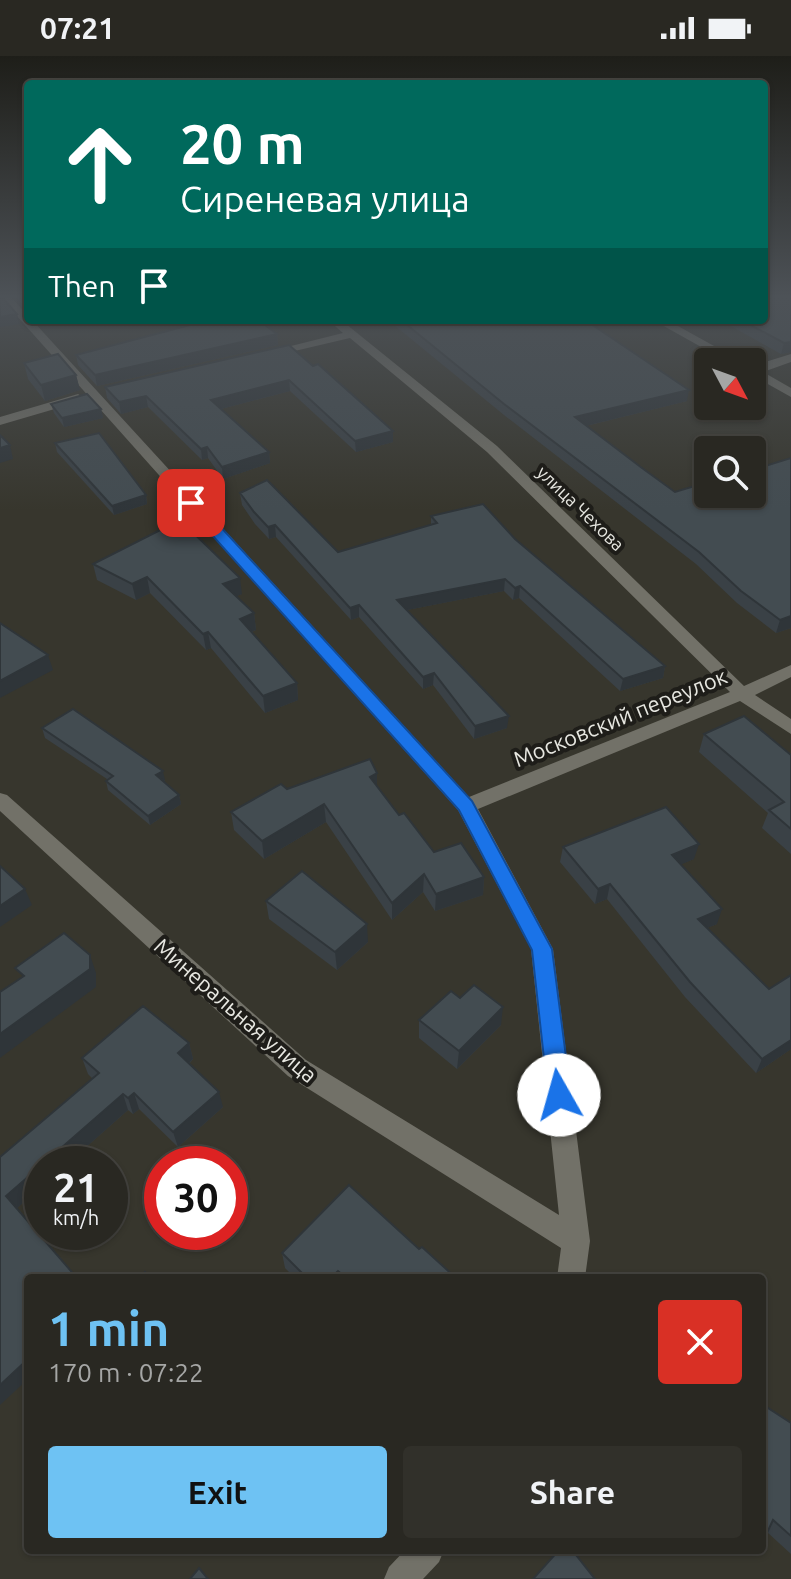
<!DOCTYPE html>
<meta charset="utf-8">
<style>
body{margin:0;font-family:Ubuntu,sans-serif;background:#31302a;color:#f1f3f6;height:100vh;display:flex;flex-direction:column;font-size:30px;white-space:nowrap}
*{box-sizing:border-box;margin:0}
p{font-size:26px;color:#a5a6a5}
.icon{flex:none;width:44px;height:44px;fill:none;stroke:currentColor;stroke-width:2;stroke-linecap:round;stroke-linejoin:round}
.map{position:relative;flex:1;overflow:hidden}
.drawer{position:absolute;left:24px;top:1218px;width:742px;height:280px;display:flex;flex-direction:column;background:#292822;border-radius:8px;box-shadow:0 2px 6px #0004,0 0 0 2px #454440}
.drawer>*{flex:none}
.banner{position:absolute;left:24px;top:24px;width:744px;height:244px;border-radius:8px;box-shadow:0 2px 6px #0004,0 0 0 2px #454440;background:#00695c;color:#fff;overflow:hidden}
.needle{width:52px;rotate:131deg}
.buttons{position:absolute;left:694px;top:292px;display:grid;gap:16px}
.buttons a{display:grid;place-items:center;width:72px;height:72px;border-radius:8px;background:#292822;box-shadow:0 2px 6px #0004,0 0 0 2px #454440;font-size:40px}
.speed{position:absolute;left:24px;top:1090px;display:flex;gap:16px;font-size:40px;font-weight:700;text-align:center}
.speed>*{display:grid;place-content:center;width:104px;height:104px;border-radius:50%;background:#292822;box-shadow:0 2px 6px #0004,0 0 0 2px #454440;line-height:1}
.speed small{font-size:20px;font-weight:400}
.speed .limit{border:12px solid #d22;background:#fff;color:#111}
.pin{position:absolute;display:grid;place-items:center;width:68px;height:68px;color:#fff;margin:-34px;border-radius:16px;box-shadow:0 4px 12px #0006}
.me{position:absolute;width:88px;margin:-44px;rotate:353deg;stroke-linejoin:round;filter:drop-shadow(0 0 6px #0008)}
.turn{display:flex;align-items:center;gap:28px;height:168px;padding:0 24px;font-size:36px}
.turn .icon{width:104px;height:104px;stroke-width:2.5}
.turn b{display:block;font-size:56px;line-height:68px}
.then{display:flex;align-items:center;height:76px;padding:0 24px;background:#0003;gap:16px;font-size:30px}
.round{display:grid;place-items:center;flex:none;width:84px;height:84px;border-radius:8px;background:#31302a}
.head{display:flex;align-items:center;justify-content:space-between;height:136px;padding:0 24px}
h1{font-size:48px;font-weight:700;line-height:60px;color:#6ec2f3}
.primary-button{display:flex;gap:16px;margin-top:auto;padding:16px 24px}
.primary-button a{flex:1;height:92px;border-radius:8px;background:#6ec2f3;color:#111;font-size:32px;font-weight:700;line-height:92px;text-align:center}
.primary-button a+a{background:#31302a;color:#f1f3f6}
.status{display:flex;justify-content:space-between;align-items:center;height:56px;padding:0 40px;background:#292822;direction:ltr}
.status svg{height:22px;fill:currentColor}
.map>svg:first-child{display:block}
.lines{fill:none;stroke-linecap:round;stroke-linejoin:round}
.minor{fill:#727168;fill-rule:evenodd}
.wall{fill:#3a4146}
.shaded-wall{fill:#2f3539}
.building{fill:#434c51;stroke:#2f3539;stroke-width:2}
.route{fill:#1a73e8;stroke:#114b97;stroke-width:2}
.labels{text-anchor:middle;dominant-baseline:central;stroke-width:8;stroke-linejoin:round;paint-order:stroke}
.far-street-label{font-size:18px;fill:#e7e7e1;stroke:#1e1d19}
.street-label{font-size:22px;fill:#e7e7e1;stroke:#1e1d19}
</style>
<div class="status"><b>07:21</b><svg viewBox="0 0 49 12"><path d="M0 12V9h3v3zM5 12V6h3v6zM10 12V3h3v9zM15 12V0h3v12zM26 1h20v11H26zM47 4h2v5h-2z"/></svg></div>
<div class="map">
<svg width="791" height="1523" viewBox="0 0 791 1523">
<rect width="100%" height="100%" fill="#37362d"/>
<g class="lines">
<g class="minor">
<polygon points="0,241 11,241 28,260 28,264 32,264 469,741 730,636 487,396 350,282 269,301 263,297 343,277 328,264 341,264 497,390 744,630 791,609 791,621 755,639 791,663 791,678 740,645 478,753 553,893 590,1185 585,1222 557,1222 561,1192 288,1020 0,755 0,737 7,739 306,1004 559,1159 531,893 458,754"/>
<polygon points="653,264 667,264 743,306 728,306"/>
<polygon points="791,298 791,306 763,316 791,332 791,341 752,319 752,310"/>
<polygon points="78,338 84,342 82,345 0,369 0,361"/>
<polygon points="405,1494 444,1494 439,1506 423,1523 384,1523 389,1511"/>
</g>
</g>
<g class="wall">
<polygon points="15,241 28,241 28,255"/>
<polygon points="791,241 791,296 781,298 720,264 764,264"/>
<polygon points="188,264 258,264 277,278 278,289 97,330 78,309 76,299 189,269"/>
<polygon points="388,264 585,264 687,345 586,370 791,572 776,577 737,547 696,508 504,359"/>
<polygon points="24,307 76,319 80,334 45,345 28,323"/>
<polygon points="313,310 393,375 393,386 356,396 290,335 221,353 269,396 270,407 223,423 208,402 202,404 148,351 121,358 107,342 105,331"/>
<polygon points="51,348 101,353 103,362 64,371 54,357"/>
<polygon points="55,387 146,439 147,448 114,459 57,396"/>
<polygon points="240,437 338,496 431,469 431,460 515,483 665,610 663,622 620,635 519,542 513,544 504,535 407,554 507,672 474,683 433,629 423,633 359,561 351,564 276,481 269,483 255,468 242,449"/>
<polygon points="93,508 242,538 236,540 254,557 256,574 252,576 297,627 298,644 265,657 211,592 206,594 150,537 136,544 97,524"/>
<polygon points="42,672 165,724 163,726 179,739 181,748 150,769 108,734 106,725 107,723 45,682"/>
<polygon points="704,678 791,699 791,798 762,772 768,757 699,696"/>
<polygon points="377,730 399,759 434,796 484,821 483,839 435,855 423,836 392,864 326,766 264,803 234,774 231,756 287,733"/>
<polygon points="563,791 694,803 681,808 717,868 707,872 769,933 791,919 791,993 756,1017 685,941 607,843 595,848 560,806"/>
<polygon points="266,845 368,886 337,914 269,863"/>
<polygon points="460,942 501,969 457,1013 419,982 419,964"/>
<polygon points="189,987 193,1003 189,1008 223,1051 178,1091 139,1053 133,1058 128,1054 17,1152 0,1101 93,1023 88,1018 82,1002"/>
<polygon points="419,1193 456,1222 295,1222 285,1212 282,1197"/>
<polygon points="762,1348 791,1367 791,1498 767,1476 762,1483"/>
</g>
<g class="shaded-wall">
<polygon points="17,258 20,268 0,271 0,261"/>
<polygon points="277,278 278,289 97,330 95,319"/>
<polygon points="791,286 791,296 781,298 784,287"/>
<polygon points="76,319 80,334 45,345 41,329"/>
<polygon points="289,324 290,335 213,355 211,344"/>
<polygon points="689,334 687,345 573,373 575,361"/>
<polygon points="146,340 148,351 121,358 119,346"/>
<polygon points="101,353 103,362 64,371 62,362"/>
<polygon points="393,375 393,386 356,396 355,385"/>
<polygon points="10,389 13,403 0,407 0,392"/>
<polygon points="207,391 208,402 202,404 201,393"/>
<polygon points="269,396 270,407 223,423 222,411"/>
<polygon points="146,439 147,448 114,459 112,450"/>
<polygon points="275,469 276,481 269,483 268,471"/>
<polygon points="147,521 150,537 136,544 132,528"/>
<polygon points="240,522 242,538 225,545 223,528"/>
<polygon points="505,523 504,535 397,556 397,544"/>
<polygon points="520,530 519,542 513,544 515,532"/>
<polygon points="359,549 359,561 351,564 350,552"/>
<polygon points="254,557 256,574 242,579 240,563"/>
<polygon points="791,560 791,572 776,577 780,564"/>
<polygon points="208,576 211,592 206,594 203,578"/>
<polygon points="48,599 53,614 0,642 0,625"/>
<polygon points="665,610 663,622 620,635 623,623"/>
<polygon points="434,617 433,629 423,633 423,621"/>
<polygon points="297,627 298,644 265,657 263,640"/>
<polygon points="509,660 507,672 474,683 475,670"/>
<polygon points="163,715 165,724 158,729 156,719"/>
<polygon points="377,717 377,735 370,721"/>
<polygon points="179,739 181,748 150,769 148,760"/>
<polygon points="324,748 326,766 264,803 262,785"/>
<polygon points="699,788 694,803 668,814 672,799"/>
<polygon points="424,818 423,836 392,864 392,847"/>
<polygon points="484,821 483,839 435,855 436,838"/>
<polygon points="610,828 607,843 595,848 598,833"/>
<polygon points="25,833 32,849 0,871 0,850"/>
<polygon points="722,853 717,868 693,878 698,863"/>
<polygon points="367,868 368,886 337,914 335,896"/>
<polygon points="90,899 96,917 96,931 0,1002 0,978"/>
<polygon points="503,951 501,969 457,1013 459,995"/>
<polygon points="791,984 791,993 756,1017 762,1003"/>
<polygon points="189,987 193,1003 182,1014 178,997"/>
<polygon points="219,1036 223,1051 178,1091 173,1076"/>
<polygon points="134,1037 139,1053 133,1058 128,1042"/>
<polygon points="123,1038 128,1054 67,1108 43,1108"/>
<polygon points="42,1109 42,1130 15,1154 6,1140"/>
<polygon points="338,1215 339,1222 331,1222"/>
<polygon points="28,1303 28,1323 0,1349 0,1329"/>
</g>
<g class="building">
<polygon points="0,241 2,241 17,258 0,261"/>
<polygon points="21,241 28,241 28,248"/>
<polygon points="764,241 791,241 791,286 784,287 741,264 764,264"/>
<polygon points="189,264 258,264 277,278 95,319 76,299 190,269"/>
<polygon points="401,264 585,264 689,334 575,361 642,412 675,436 708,426 708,438 752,438 752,414 791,402 791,560 780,564 741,535 699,496 504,348"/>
<polygon points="289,289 313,310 318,308 393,375 355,385 289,324 211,344 269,396 222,411 207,391 201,393 146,340 119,346 105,331"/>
<polygon points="58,298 76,319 41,329 24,307"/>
<polygon points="87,338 101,353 62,362 51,348"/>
<polygon points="99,377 146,439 112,450 55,387"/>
<polygon points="0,379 10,389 0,392"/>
<polygon points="267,424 338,496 437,467 431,460 483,448 515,483 665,610 623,623 520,530 515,532 505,523 397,544 509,660 475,670 434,617 423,621 359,549 350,552 275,469 268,471 254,456 240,437"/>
<polygon points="180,464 240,522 223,528 254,557 240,563 297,627 263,640 208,576 203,578 147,521 132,528 93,508"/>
<polygon points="0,567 48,599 0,625"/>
<polygon points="73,653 163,715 156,719 179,739 148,760 106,725 113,720 42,672"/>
<polygon points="744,660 791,699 791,773 769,754 784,746 704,678"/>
<polygon points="370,703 377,717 370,721 399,759 404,757 434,796 461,787 484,821 436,838 424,818 392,847 324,748 262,785 231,756 281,728 287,733"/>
<polygon points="666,751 699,788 672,799 722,853 698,863 769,933 791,919 791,984 762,1003 690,926 610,828 598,833 563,791"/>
<polygon points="0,810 25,833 0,850"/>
<polygon points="302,815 367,868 335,896 266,845"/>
<polygon points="64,877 90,899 90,913 0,978 0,936 24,920 15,912"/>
<polygon points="474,929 503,951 459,995 419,964 451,935 460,942"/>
<polygon points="143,950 189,987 178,997 219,1036 173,1076 134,1037 128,1042 123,1038 6,1140 77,1222 28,1222 28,1303 0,1329 0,1101 99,1017 82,1002"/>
<polygon points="349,1129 419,1193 422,1191 456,1222 346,1222 338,1215 331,1222 307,1222 282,1197"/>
<polygon points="145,1216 152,1222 140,1222"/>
<polygon points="762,1348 791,1367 791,1480 773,1464 766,1479 762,1475"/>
<polygon points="559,1494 572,1494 595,1523 533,1523"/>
<polygon points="199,1512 208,1523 190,1523"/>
</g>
<linearGradient id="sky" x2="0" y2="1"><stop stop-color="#1e1e19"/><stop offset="0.53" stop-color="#4d5257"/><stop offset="1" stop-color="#4d5257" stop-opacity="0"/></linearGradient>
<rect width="791" height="454" fill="url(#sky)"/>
<polygon class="route" points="186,444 196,444 472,745 552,893 571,1039 567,1046 559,1049 551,1046 548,1039 532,894 459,754 186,450"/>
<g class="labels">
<g class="far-street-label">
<text transform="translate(581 452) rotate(44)">улица Чехова</text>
</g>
<g class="street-label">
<text transform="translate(620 661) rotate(-22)">Московский переулок</text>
<text transform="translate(236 954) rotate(41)">Минеральная улица</text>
</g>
</g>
</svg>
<div class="buttons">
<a><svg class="needle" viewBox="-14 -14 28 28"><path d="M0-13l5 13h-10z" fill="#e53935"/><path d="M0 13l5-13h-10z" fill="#a5a6a5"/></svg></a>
<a><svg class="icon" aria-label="search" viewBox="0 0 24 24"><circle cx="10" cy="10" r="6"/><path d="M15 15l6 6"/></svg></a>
</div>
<div class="speed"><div>21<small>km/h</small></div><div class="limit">30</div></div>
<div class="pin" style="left:191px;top:447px;background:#d93025"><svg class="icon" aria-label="arrive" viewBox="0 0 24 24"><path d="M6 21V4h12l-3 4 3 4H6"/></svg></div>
<svg class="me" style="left:559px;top:1039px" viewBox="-20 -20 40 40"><circle r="19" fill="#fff"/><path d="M0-13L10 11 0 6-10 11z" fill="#1a73e8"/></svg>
<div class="banner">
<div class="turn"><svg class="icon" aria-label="ahead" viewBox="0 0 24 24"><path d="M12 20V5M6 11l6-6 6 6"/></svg><div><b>20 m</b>Сиреневая улица</div></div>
<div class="then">Then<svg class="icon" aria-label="arrive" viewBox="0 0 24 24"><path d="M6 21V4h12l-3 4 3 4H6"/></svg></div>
</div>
<section class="drawer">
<div class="head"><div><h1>1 min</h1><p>170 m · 07:22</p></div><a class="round" style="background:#d93025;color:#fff"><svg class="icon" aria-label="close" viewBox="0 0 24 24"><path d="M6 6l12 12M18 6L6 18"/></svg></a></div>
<div class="primary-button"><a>Exit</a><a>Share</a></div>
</section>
</div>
